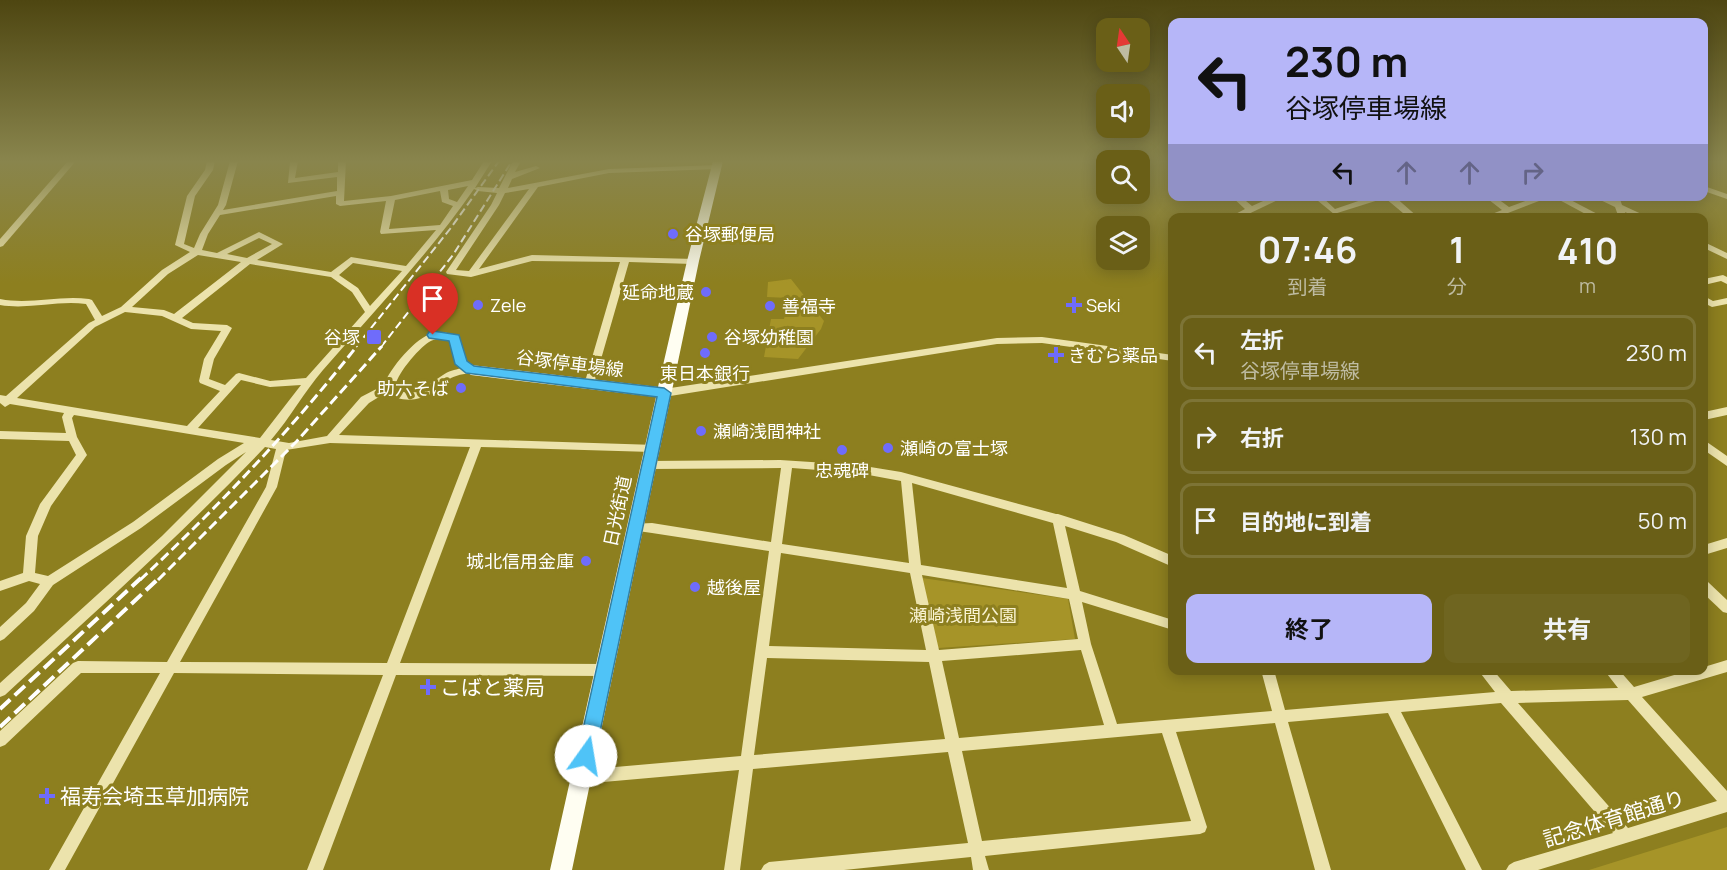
<!DOCTYPE html>
<html lang="ja">
<meta charset="utf-8">
<style>
body{margin:0;font-family:Manrope,"Noto Sans JP",sans-serif;background:#6f6520;color:#f1f3f6;height:100vh;display:flex;flex-direction:column;font-size:22px;white-space:nowrap}
*{box-sizing:border-box;margin:0}
p{font-size:20px;color:#bebba1}
.icon{flex:none;width:33px;height:33px;fill:none;stroke:currentColor;stroke-width:2;stroke-linecap:round;stroke-linejoin:round}
.map{position:relative;flex:1;overflow:hidden}
.sheet{position:absolute;left:1168px;top:213px;width:540px;height:462px;display:flex;flex-direction:column;background:#6a5f17;border-radius:12px;box-shadow:0 3px 15px #0003}
.sheet>*{flex:none}
.hud{position:absolute;left:1168px;top:18px;width:540px;height:183px;border-radius:12px;box-shadow:0 3px 15px #0003;background:#b6b6f8;color:#111;overflow:hidden}
.needle{width:39px;rotate:347deg}
.controls{position:absolute;left:1096px;top:18px;display:grid;gap:12px}
.controls a{display:grid;place-items:center;width:54px;height:54px;border-radius:12px;background:#6a5f17;box-shadow:0 3px 15px #0003;font-size:30px}
.pin{position:absolute;display:grid;place-items:center;width:51px;height:51px;color:#fff;margin:-62px -26px;border-radius:50% 50% 50% 0;rotate:-45deg;box-shadow:0 0 6px #0007}
.pin .icon{rotate:45deg}
.me{position:absolute;width:66px;margin:-33px;rotate:13deg;stroke-linejoin:round;filter:drop-shadow(0 0 4px #0008)}
.turn{display:flex;align-items:center;gap:21px;height:126px;padding:0 18px;font-size:27px}
.turn .icon{width:78px;height:78px;stroke-width:2.5}
.turn b{display:block;font-size:42px;line-height:51px}
.lanes{display:flex;align-items:center;height:57px;padding:0 18px;background:#0003;justify-content:center;gap:30px;direction:ltr}
.lanes .off{opacity:.35}
.eta{display:flex;justify-content:space-evenly;align-items:center;height:102px;text-align:center}
.eta b{font-size:36px;font-weight:700;line-height:42px}
.primary-button{display:flex;gap:12px;margin-top:auto;padding:12px 18px}
.primary-button a{flex:1;height:69px;border-radius:12px;background:#b6b6f8;color:#111;font-size:24px;font-weight:700;line-height:69px;text-align:center}
.primary-button a+a{background:#6f6520;color:#f1f3f6}
ul{padding:0;list-style:none}
li{display:flex;align-items:center;gap:18px;height:75px;margin:0 12px 9px;padding:0 6px;border:3px solid #7d7436;border-radius:12px}
li div{flex:1}
li b{display:block;font-size:22px}
li em{font-style:normal}
.map>svg:first-child{display:block}
.green{fill:#a69428}
.lines{fill:none;stroke-linecap:round;stroke-linejoin:round}
.minor{fill:#ece3ac;fill-rule:evenodd}
.major{fill:#fffef2;fill-rule:evenodd}
.rail-far2{stroke:#fff;stroke-width:2;stroke-dasharray:8 4;stroke-linecap:butt}
.rail-far1{stroke:#fff;stroke-width:3;stroke-dasharray:10 4.5;stroke-linecap:butt}
.rail{stroke:#fff;stroke-width:4;stroke-dasharray:14 6;stroke-linecap:butt}
.route{fill:#4fc3f7;stroke:#337fa1;stroke-width:1.5}
.poi-dot{fill:#6f6cfb;stroke:#8d7f1f;stroke-width:2}
.labels{text-anchor:middle;dominant-baseline:central;stroke-width:6;stroke-linejoin:round;paint-order:stroke}
.poi-label{font-size:18px;fill:#fff;stroke:#8d7f1f;text-anchor:start}
.street-label{font-size:18px;fill:#fff;stroke:#8d7f1f}
.park-label{font-size:18px;fill:#f9f3d2;stroke:#8d7f1f}
.near-poi-label{font-size:21px;fill:#fff;stroke:#8d7f1f;text-anchor:start}
.near-street-label{font-size:21px;fill:#fff;stroke:#8d7f1f}
</style>
<div class="map">
<svg width="1727" height="870" viewBox="0 0 1727 870">
<rect width="100%" height="100%" fill="#8d7f1f"/>
<g class="green">
<polygon points="791,279 824,321 821,329 798,359 764,357 771,319 784,319 789,298 767,297 768,282"/>
<polygon points="922,578 1068,599 1075,639 938,648"/>
<polygon points="1727,827 1727,870 1589,870"/>
</g>
<g class="lines">
<g class="minor">
<polygon points="68,161 76,161 3,246 0,247 0,239"/>
<path d="M 207,161 L 215,161 L 213,170 L 195,196 L 184,244 L 194,248 L 200,234 L 218,205 L 230,161 L 238,161 L 226,205 L 223,210 L 337,191 L 337,177 L 288,183 L 290,161 L 298,161 L 295,178 L 338,172 L 338,161 L 346,161 L 344,201 L 391,196 L 472,180 L 484,161 L 492,161 L 475,188 L 478,187 L 499,188 L 513,161 L 521,161 L 515,172 L 536,166 L 540,168 L 512,179 L 508,188 L 609,169 L 717,165 L 721,167 L 717,169 L 609,173 L 538,187 L 479,269 L 532,255 L 696,259 L 696,263 L 693,264 L 629,262 L 593,387 L 589,388 L 584,385 L 620,262 L 532,261 L 471,277 L 447,274 L 446,272 L 491,205 L 497,193 L 478,191 L 474,189 C 429,254 375,310 323,370 C 304,392 290,418 271,440 L 289,443 L 327,436 L 361,397 L 384,385 C 389,369 416,337 433,333 C 442,331 449,333 457,336 L 466,362 L 476,370 L 474,372 C 467,374 459,374 451,378 C 444,382 439,389 432,393 C 419,401 400,403 387,392 L 369,403 L 339,435 L 656,445 L 657,448 L 652,452 L 481,447 L 400,663 L 605,664 L 610,666 L 611,670 L 610,674 L 605,676 L 396,675 L 323,870 L 307,870 L 383,675 L 174,673 L 65,870 L 49,870 L 160,673 L 81,673 L 5,745 L 0,747 L 0,731 L 73,663 L 78,661 L 167,662 L 266,487 L 276,449 L 265,447 C 182,534 93,614 5,695 L 0,697 L 0,683 L 162,536 L 246,452 L 226,465 L 141,528 L 53,585 L 34,611 L 4,639 L 0,641 L 0,627 L 26,603 L 40,584 L 29,581 L 0,591 L 0,581 L 23,573 L 26,536 L 40,504 L 76,455 L 69,441 L 0,439 L 0,431 L 66,433 L 62,417 L 64,413 L 10,404 L 5,407 L 0,403 L 0,395 L 6,396 L 89,323 L 95,320 L 86,304 C 57,300 29,310 0,305 L 0,299 C 30,305 59,295 89,299 L 92,300 L 102,316 L 121,307 L 162,270 L 190,252 L 175,245 L 187,196 L 205,170 ZM 468,186 L 457,202 L 449,199 L 448,190 ZM 529,189 L 469,271 L 456,270 L 499,205 L 505,193 ZM 440,191 L 442,202 L 453,206 L 440,225 L 389,229 L 395,200 ZM 336,196 L 336,204 L 340,206 L 386,201 L 380,232 L 381,234 L 436,230 L 406,266 L 351,257 L 331,272 L 257,260 L 283,244 L 259,232 L 217,253 L 202,250 L 208,234 L 220,215 ZM 259,238 L 272,244 L 247,258 L 227,254 ZM 198,255 L 241,262 L 174,314 L 164,310 L 132,307 L 168,274 ZM 353,263 L 402,271 L 370,306 L 358,288 L 339,275 ZM 250,264 L 331,277 L 352,292 L 365,312 L 306,378 L 270,381 L 239,373 L 236,374 L 225,385 L 209,379 L 214,359 L 232,328 L 227,325 L 193,323 L 182,318 ZM 125,312 L 162,316 L 191,329 L 221,331 L 204,359 L 199,381 L 200,383 L 220,391 L 187,426 L 17,398 L 95,327 ZM 443,338 L 450,340 L 457,364 L 461,368 C 455,370 448,371 443,375 C 428,384 414,401 395,388 C 395,376 418,349 429,342 C 434,339 438,339 443,338 ZM 241,380 L 270,387 L 301,385 L 260,438 L 198,428 ZM 74,415 L 244,443 L 218,459 L 133,522 L 48,576 L 35,573 L 38,536 L 51,506 L 87,455 L 77,437 L 72,418 ZM 330,443 L 470,447 L 387,663 L 180,662 L 277,487 L 286,450 Z"/>
<polygon points="1704,186 1727,194 1727,199 1704,191"/>
<polygon points="1231,196 1240,196 1252,206 1274,196 1286,196 1240,218 1228,218 1245,209"/>
<polygon points="1312,196 1321,196 1335,209 1373,196 1394,196 1419,218 1409,218 1385,198 1334,214"/>
<polygon points="1484,196 1494,196 1509,207 1539,196 1552,196 1495,218 1482,218 1502,210"/>
<polygon points="1552,196 1563,196 1605,218 1593,218"/>
<polygon points="1592,196 1604,196 1613,200 1611,196 1619,196 1622,205 1650,218 1638,218 1625,212 1627,218 1619,218 1615,207"/>
<polygon points="1704,242 1727,253 1727,259 1704,248"/>
<polygon points="1723,275 1727,277 1727,284 1721,281 1704,285 1704,279"/>
<polygon points="1704,296 1713,301 1727,298 1727,304 1712,307 1704,303"/>
<polygon points="1042,337 1173,355 1173,361 1042,343 997,344 664,397 659,393 664,389 997,338"/>
<polygon points="1727,407 1727,415 1704,420 1704,412"/>
<polygon points="1704,440 1727,456 1727,466 1704,450"/>
<path d="M 780,460 L 858,465 L 901,472 L 1056,514 L 1058,514 L 1124,535 L 1173,556 L 1173,567 L 1116,542 L 1065,526 L 1080,591 L 1173,620 L 1173,630 L 1082,602 L 1091,644 L 1117,724 L 1272,711 L 1261,670 L 1274,670 L 1285,710 L 1495,692 L 1478,670 L 1493,670 L 1511,691 L 1618,688 L 1604,670 L 1619,670 L 1634,687 L 1691,670 L 1704,670 L 1704,667 L 1727,660 L 1727,672 L 1642,697 L 1727,791 L 1727,812 L 1538,870 L 1506,870 L 1509,865 L 1514,862 L 1613,833 L 1501,703 L 1401,712 L 1482,870 L 1466,870 L 1388,713 L 1288,722 L 1331,870 L 1315,870 L 1275,723 L 1176,732 L 1207,827 L 1205,832 L 1200,834 L 985,856 L 989,870 L 973,870 L 971,857 L 844,870 L 761,870 L 764,865 L 769,862 L 968,843 L 948,752 L 753,769 L 740,870 L 724,870 L 739,770 L 581,784 L 576,782 L 574,777 L 576,772 L 581,770 L 741,756 L 769,551 L 652,533 L 631,530 L 629,527 L 631,524 L 652,523 L 771,542 L 781,468 L 649,469 L 645,468 L 644,465 L 645,462 L 649,461 ZM 792,468 L 858,473 L 901,481 L 909,563 L 782,544 ZM 912,483 L 1053,523 L 1067,588 L 921,565 ZM 781,553 L 910,573 L 926,650 L 769,646 ZM 922,575 L 1069,599 L 1078,639 L 939,650 ZM 1081,650 L 1104,725 L 959,738 L 942,661 ZM 767,658 L 929,662 L 945,739 L 754,755 ZM 1628,700 L 1717,801 L 1628,828 L 1518,703 ZM 1162,733 L 1191,821 L 982,841 L 962,751 Z"/>
<polygon points="1727,538 1727,548 1704,555 1704,545"/>
<polygon points="1704,581 1708,582 1727,600 1727,613 1723,612 1704,594"/>
</g>
<polygon class="major" points="713,161 723,161 699,261 572,870 550,870 656,397 471,375 464,370 471,365 658,387 687,261"/>
<g class="rail-far2">
<polyline points="356,347 450,229 499,161"/>
<polyline points="381,347 453,255 512,161"/>
</g>
<g class="rail-far1">
<path d="M 140,580 C 218,507 291,430 357,346"/>
<polyline points="158,580 297,441 382,346"/>
</g>
<g class="rail">
<polyline points="0,709 141,578"/>
<polyline points="0,727 159,578"/>
</g>
</g>
<linearGradient id="sky" x2="0" y2="1"><stop stop-color="#4e4611"/><stop offset="0.57" stop-color="#89854d"/><stop offset="1" stop-color="#89854d" stop-opacity="0"/></linearGradient>
<rect width="1727" height="283" fill="url(#sky)"/>
<polygon class="route" points="433,331 459,335 467,361 474,366 664,388 671,393 595,756 592,762 586,764 579,762 577,756 657,397 466,373 455,364 449,341 429,338 427,335 429,332"/>
<g class="poi-dot">
<circle cx="673" cy="234" r="6"/>
<circle cx="706" cy="292" r="6"/>
<circle cx="478" cy="305" r="6"/>
<path d="M1071 296h6v6h6v6h-6v6h-6v-6h-6v-6h6z"/>
<circle cx="770" cy="306" r="6"/>
<rect x="366" y="329" width="16" height="16" rx="3"/>
<circle cx="712" cy="337" r="6"/>
<circle cx="705" cy="353" r="6"/>
<path d="M1053 346h6v6h6v6h-6v6h-6v-6h-6v-6h6z"/>
<circle cx="461" cy="388" r="6"/>
<circle cx="701" cy="431" r="6"/>
<circle cx="888" cy="448" r="6"/>
<circle cx="842" cy="450" r="6"/>
<circle cx="586" cy="561" r="6"/>
<circle cx="695" cy="587" r="6"/>
<path d="M425 678h6v6h6v6h-6v6h-6v-6h-6v-6h6z"/>
<path d="M44 787h6v6h6v6h-6v6h-6v-6h-6v-6h6z"/>
</g>
<g class="labels">
<g class="poi-label">
<text x="685" y="234">谷塚郵便局</text>
<text x="694" y="292" text-anchor="end">延命地蔵</text>
<text x="490" y="305">Zele</text>
<text x="1086" y="305">Seki</text>
<text x="782" y="306">善福寺</text>
<text x="360" y="337" text-anchor="end">谷塚</text>
<text x="724" y="337">谷塚幼稚園</text>
<text x="1068" y="355">きむら薬品</text>
<text x="705" y="373" text-anchor="middle">東日本銀行</text>
<text x="449" y="388" text-anchor="end">助六そば</text>
<text x="713" y="431">瀬崎浅間神社</text>
<text x="900" y="448">瀬崎の富士塚</text>
<text x="842" y="470" text-anchor="middle">忠魂碑</text>
<text x="574" y="561" text-anchor="end">城北信用金庫</text>
<text x="707" y="587">越後屋</text>
</g>
<g class="street-label">
<text transform="translate(570 363) rotate(7)">谷塚停車場線</text>
<text transform="translate(617 511) rotate(-78)">日光街道</text>
</g>
<g class="park-label">
<text x="963" y="615">瀬崎浅間公園</text>
</g>
<g class="near-poi-label">
<text x="440" y="687">こばと薬局</text>
<text x="60" y="796">福寿会埼玉草加病院</text>
</g>
<g class="near-street-label">
<text transform="translate(1614 818) rotate(-17)">記念体育館通り</text>
</g>
</g>
</svg>
<div class="controls">
<a><svg class="needle" viewBox="-14 -14 28 28"><path d="M0-13l5 13h-10z" fill="#e53935"/><path d="M0 13l5-13h-10z" fill="#bebba1"/></svg></a>
<a><svg class="icon" aria-label="sound" viewBox="0 0 24 24"><path d="M4 9h4l5-4v14l-5-4H4zM17 9q2 3 0 6"/></svg></a>
<a><svg class="icon" aria-label="search" viewBox="0 0 24 24"><circle cx="10" cy="10" r="6"/><path d="M15 15l6 6"/></svg></a>
<a><svg class="icon" aria-label="layers" viewBox="0 0 24 24"><path d="M12 4l9 5-9 5-9-5zM3 14l9 5 9-5"/></svg></a>
</div>
<div class="pin" style="left:433px;top:335px;background:#d93025"><svg class="icon" aria-label="arrive" viewBox="0 0 24 24"><path d="M6 21V4h12l-3 4 3 4H6"/></svg></div>
<svg class="me" style="left:586px;top:756px" viewBox="-20 -20 40 40"><circle r="19" fill="#fff"/><path d="M0-13L10 11 0 6-10 11z" fill="#4fc3f7"/></svg>
<div class="hud">
<div class="turn"><svg class="icon" aria-label="left" viewBox="0 0 24 24"><path d="M17 20v-9H6M10 6l-5 5 5 5"/></svg><div><b>230 m</b>谷塚停車場線</div></div>
<div class="lanes"><svg class="icon" aria-label="left" viewBox="0 0 24 24"><path d="M17 20v-9H6M10 6l-5 5 5 5"/></svg><svg class="icon off" aria-label="ahead" viewBox="0 0 24 24"><path d="M12 20V5M6 11l6-6 6 6"/></svg><svg class="icon off" aria-label="ahead" viewBox="0 0 24 24"><path d="M12 20V5M6 11l6-6 6 6"/></svg><svg class="icon off" aria-label="right" viewBox="0 0 24 24"><path d="M7 20v-9h11M14 6l5 5-5 5"/></svg></div>
</div>
<section class="sheet">
<div class="eta">
<div><b>07:46</b><p>到着</p></div>
<div><b>1</b><p>分</p></div>
<div><b>410</b><p>m</p></div>
</div>
<ul>
<li><svg class="icon" aria-label="left" viewBox="0 0 24 24"><path d="M17 20v-9H6M10 6l-5 5 5 5"/></svg><div><b>左折</b><p>谷塚停車場線</p></div><em>230 m</em></li>
<li><svg class="icon" aria-label="right" viewBox="0 0 24 24"><path d="M7 20v-9h11M14 6l5 5-5 5"/></svg><div><b>右折</b></div><em>130 m</em></li>
<li><svg class="icon" aria-label="arrive" viewBox="0 0 24 24"><path d="M6 21V4h12l-3 4 3 4H6"/></svg><div><b>目的地に到着</b></div><em>50 m</em></li>
</ul>
<div class="primary-button"><a>終了</a><a>共有</a></div>
</section>
</div>
